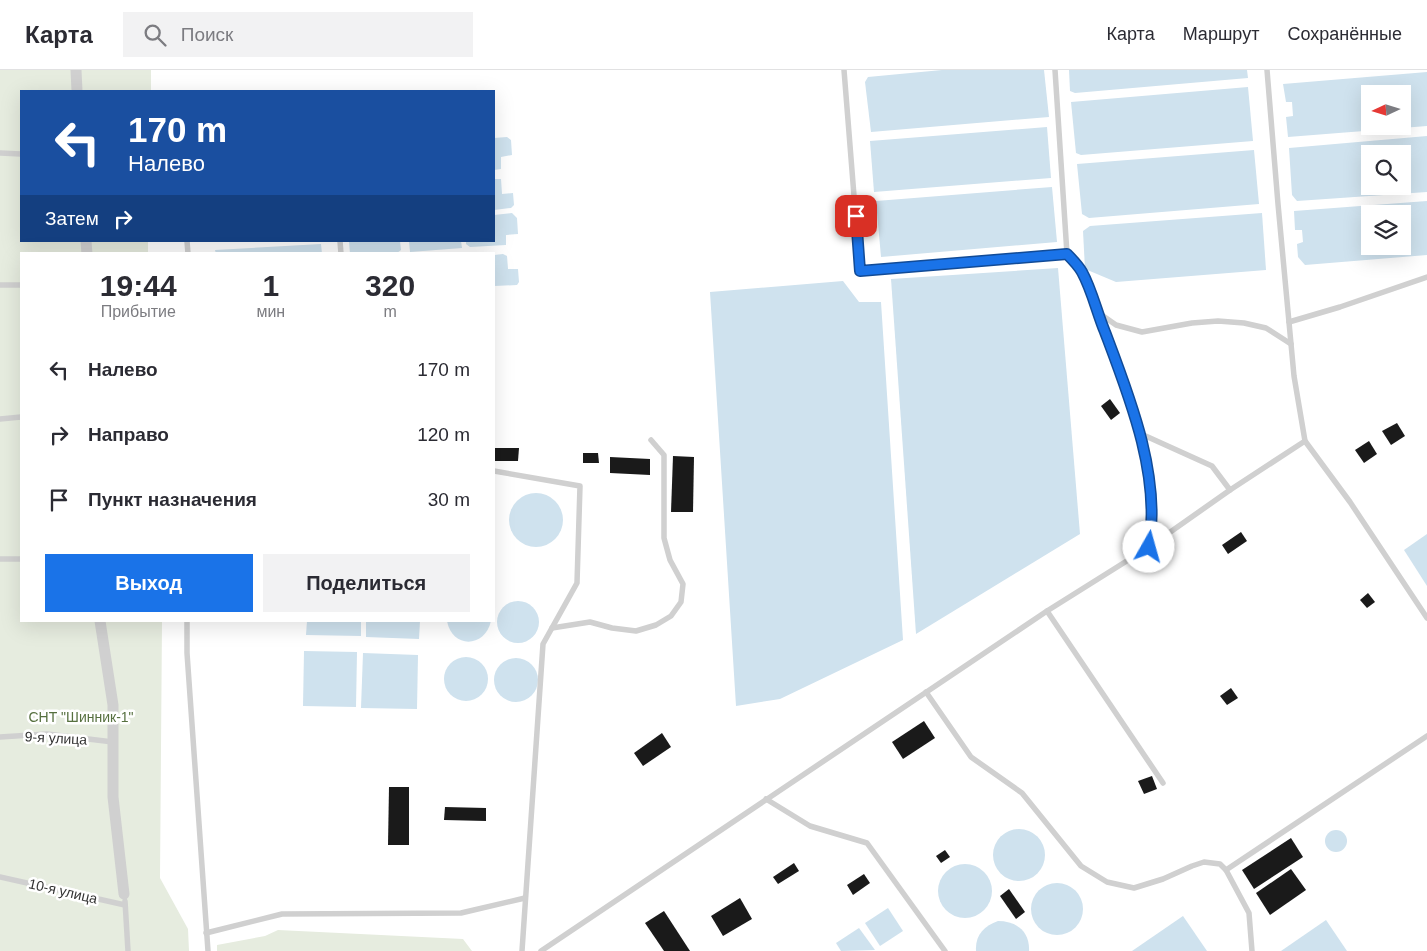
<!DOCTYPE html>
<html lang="ru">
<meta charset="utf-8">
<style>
body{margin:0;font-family:Arial,sans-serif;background:#f2f2f3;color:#2b2b33;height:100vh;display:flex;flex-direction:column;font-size:19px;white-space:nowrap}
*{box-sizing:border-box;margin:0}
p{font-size:16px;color:#7c7c81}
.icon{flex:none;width:28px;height:28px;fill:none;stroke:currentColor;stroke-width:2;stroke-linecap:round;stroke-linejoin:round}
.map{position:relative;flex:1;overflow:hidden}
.details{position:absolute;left:20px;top:182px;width:475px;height:370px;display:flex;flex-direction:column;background:#fff;border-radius:0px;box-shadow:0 5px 20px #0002}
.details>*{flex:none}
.hud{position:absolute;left:20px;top:20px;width:475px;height:152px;border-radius:0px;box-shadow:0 5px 20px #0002;background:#1a4fa0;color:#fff;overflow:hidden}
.needle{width:32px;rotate:266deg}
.controls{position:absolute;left:1361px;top:15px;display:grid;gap:10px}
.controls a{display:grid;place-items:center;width:50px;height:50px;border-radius:0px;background:#fff;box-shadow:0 5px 20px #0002;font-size:25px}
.pin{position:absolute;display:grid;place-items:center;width:42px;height:42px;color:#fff;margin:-21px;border-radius:10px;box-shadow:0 2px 8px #0006}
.me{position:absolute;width:55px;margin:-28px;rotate:7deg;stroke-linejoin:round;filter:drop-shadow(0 0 4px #0008)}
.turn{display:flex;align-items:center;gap:18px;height:105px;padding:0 25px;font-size:22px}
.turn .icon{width:65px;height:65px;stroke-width:2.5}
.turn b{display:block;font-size:35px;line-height:42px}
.then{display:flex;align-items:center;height:48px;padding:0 25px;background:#0003;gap:10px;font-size:19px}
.eta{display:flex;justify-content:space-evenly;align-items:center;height:85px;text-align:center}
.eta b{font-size:30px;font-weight:800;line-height:35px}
.cta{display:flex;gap:10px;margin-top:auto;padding:10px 25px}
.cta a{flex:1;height:58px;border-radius:0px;background:#1a73e8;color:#fff;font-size:20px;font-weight:800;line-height:58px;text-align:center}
.cta a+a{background:#f2f2f3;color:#2b2b33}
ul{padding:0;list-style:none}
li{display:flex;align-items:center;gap:15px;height:65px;padding:0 25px}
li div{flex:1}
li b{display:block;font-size:19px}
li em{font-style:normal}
header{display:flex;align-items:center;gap:30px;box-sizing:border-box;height:70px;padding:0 25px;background:#fff;border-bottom:1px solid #e1e1e2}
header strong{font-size:24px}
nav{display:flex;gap:28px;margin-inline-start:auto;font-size:18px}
.search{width:350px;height:45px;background:#f2f2f3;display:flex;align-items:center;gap:12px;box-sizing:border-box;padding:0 18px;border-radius:0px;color:#7c7c81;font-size:19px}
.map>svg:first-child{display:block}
.green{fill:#e6ecdf}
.water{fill:#cfe2ee;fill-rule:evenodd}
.building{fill:#1a1a1a}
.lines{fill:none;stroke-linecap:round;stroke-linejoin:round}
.service{stroke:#d0d0d0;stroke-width:5.5}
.minor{stroke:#d0d0d0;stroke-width:11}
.route-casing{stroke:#114b97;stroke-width:12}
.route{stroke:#1a73e8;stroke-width:9}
.labels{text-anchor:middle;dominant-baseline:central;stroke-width:5;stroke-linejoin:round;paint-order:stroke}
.park-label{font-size:14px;fill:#56703f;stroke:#fff}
.street-label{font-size:14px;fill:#333;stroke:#fff}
</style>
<header>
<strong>Карта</strong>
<div class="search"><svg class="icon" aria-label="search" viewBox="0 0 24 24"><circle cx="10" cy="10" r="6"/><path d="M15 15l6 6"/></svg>Поиск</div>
<nav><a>Карта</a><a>Маршрут</a><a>Сохранённые</a></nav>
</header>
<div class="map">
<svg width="1427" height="881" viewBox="0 0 1427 881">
<rect width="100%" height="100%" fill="#fff"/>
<g class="green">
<polygon points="0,0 151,0 151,21 21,21 21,171 148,171 148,184 21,184 21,551 162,551 160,808 188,859 189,881 0,881"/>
<polygon points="278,860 463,869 472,881 217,881 217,875 265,866"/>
</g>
<g class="water">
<polygon points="942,0 1044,0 1049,47 871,62 865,12 868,7"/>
<polygon points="1069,0 1247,0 1248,8 1075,23 1070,21"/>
<path d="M 1427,2 L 1427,56 L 1288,67 L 1286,47 L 1293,46 L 1292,32 L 1286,32 L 1283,14 ZM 1370,24 L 1402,24 L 1402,56 L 1370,56 Z"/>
<polygon points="1248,17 1253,71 1081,85 1076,83 1071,32"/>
<polygon points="1047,57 1051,108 874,122 870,71"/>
<path d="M 1427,66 L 1427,122 L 1297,131 L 1292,125 L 1289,78 ZM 1370,84 L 1402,84 L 1402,116 L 1370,116 Z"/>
<polygon points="507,67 511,70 512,85 501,87 501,99 494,100 494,68"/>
<polygon points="1254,80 1259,134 1089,148 1082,144 1077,94"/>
<polygon points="494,109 501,109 502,124 513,123 514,135 511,138 494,140"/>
<polygon points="1052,117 1057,172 881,187 876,131"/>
<path d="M 1427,131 L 1427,185 L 1305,195 L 1298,187 L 1297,174 L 1303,172 L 1302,160 L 1295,160 L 1294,141 ZM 1370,144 L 1402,144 L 1402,176 L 1370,176 Z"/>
<polygon points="512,143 517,148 518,164 506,165 506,175 470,177 466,174 466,171 494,171 494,145"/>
<polygon points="1262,143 1266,200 1116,212 1085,199 1083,161 1090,156"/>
<polygon points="349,171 400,171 401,180 397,183 350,184"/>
<polygon points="409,171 461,171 462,178 410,182"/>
<polygon points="321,174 322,184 216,184 215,180"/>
<polygon points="503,184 507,186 508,199 518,199 519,212 517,215 494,216 494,185"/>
<polygon points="1058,198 1080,464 916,564 891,209"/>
<polygon points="843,211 859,232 881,232 903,570 780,629 736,636 710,222"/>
<circle cx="536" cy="450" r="27"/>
<polygon points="1427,464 1427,516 1404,480"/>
<circle cx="518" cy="552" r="21"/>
<polygon points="307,551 361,551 361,566 306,565"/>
<polygon points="366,551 420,551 419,569 366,567"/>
<path d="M 447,551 L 491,551 C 485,578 452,579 447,551 Z"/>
<polygon points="304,581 357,582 356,637 303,636"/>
<polygon points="363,583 418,585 417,639 361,638"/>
<circle cx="466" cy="609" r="22"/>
<circle cx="516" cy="610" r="22"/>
<circle cx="1019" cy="785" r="26"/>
<circle cx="1336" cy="771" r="11"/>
<circle cx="965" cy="821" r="27"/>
<circle cx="1057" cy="839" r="26"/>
<polygon points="888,838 903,861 880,876 865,853"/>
<polygon points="1183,846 1207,881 1132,881"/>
<polygon points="1326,850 1347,881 1281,881"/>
<path d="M 998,851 C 1017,851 1030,862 1029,881 L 976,881 C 975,865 984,856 998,851 Z"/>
<polygon points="859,858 875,880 841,881 836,873"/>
</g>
<g class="building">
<polygon points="1110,329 1120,343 1111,350 1101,336"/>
<polygon points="1397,353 1405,366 1391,375 1382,361"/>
<polygon points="1369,371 1377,384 1364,393 1355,380"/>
<polygon points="494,378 519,378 518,391 494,391"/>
<polygon points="583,383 598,383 599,393 583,393"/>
<polygon points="673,386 694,387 693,442 671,442"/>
<polygon points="610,387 650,389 650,405 610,403"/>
<polygon points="1241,462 1247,471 1228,484 1222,475"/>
<polygon points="1368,523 1375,532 1367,538 1360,530"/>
<polygon points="1231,618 1238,628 1227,635 1220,626"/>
<polygon points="924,651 935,668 903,689 892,672"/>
<polygon points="662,663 671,677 643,696 634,683"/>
<polygon points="1152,706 1157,719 1144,724 1138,711"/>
<polygon points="389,717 409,717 409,775 388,775"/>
<polygon points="445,737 486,738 486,751 444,750"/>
<polygon points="1291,768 1303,787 1254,819 1242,800"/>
<polygon points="945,780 950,787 941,793 936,786"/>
<polygon points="794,793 799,801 778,814 773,807"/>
<polygon points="1291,799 1306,820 1270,845 1256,823"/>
<polygon points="864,804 870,813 853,825 847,815"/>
<polygon points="1009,819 1025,842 1016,849 1000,826"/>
<polygon points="740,828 752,849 723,866 711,846"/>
<polygon points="664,841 690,881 664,881 645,853"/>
</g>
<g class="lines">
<g class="service">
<polyline points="844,0 860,201 1067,184"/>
<polyline points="1055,0 1067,184 1081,201 1120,301 1139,363 1212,396 1230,420"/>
<polyline points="1267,0 1278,134 1294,306 1305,371 1350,432 1427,548"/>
<polyline points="0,83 21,84"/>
<polyline points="187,171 188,184"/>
<polyline points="340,171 341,184"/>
<polyline points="0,215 21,215"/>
<polyline points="1096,241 1116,255 1142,262 1192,253 1218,251 1244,253 1266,258 1291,274"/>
<polyline points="1289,252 1340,237 1427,207"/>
<polyline points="0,349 21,347"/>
<path d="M 1139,363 C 1147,401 1156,438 1149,477"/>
<polyline points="494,401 580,416 577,513 543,574 522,881"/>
<polyline points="0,489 21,489"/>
<polyline points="1047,541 1163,713"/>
<polyline points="187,551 187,583 208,881"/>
<polyline points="552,558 590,552 612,558 636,561 656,555 671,546 681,532 683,514 670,490 664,468 664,385 651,370"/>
<polyline points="926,622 971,687 1022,723 1081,796 1107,812 1134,818 1163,809 1192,796 1204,792 1220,794 1226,800"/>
<polyline points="0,667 47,664 113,672"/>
<polyline points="766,729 810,756 867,773 945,881"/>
<polyline points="0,807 125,835"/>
<polyline points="125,831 128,881"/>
<polyline points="206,863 282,844 461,843 525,828"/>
<polyline points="541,881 1047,541 1149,477 1230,420 1305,371"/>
<polyline points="1252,881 1249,843 1226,800 1427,666"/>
</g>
<g class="minor">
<polyline points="76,0 77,21"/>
<polyline points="86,171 87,184"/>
<polyline points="100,551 113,635 113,727 124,824"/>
</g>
</g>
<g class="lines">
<g class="route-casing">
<path id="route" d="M 856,146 L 860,201 L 1067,184 C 1072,189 1078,195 1082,202 C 1092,220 1097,243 1105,262 C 1130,328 1161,406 1149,477"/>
</g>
<use href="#route" class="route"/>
</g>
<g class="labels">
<g class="park-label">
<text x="81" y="647">СНТ "Шинник-1"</text>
</g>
<g class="street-label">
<text transform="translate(56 668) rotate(3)">9-я улица</text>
<text transform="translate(63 821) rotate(13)">10-я улица</text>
</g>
</g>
</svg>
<div class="controls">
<a><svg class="needle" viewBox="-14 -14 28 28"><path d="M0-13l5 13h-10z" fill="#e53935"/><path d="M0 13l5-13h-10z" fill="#7c7c81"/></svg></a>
<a><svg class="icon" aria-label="search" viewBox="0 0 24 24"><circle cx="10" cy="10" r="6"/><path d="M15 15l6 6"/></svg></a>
<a><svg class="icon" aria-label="layers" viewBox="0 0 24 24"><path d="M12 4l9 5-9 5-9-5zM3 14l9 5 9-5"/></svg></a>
</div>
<div class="pin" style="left:856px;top:146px;background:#d93025"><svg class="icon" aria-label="arrive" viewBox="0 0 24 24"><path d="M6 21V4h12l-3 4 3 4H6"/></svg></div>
<svg class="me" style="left:1149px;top:477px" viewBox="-20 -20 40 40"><circle r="19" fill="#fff"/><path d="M0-13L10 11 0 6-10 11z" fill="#1a73e8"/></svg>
<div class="hud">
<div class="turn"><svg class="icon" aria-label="left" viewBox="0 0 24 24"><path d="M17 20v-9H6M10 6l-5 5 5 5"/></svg><div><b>170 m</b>Налево</div></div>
<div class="then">Затем<svg class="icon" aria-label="right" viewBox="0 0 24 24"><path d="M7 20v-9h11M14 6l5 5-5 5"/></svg></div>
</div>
<section class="details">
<div class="eta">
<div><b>19:44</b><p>Прибытие</p></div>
<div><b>1</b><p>мин</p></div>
<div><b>320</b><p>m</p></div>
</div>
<ul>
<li><svg class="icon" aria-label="left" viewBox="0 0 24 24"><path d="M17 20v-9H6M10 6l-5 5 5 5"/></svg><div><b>Налево</b></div><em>170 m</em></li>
<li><svg class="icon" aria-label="right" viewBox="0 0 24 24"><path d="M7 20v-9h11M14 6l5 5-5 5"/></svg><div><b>Направо</b></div><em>120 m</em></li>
<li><svg class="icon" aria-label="arrive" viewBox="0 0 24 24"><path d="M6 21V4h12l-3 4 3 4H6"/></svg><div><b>Пункт назначения</b></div><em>30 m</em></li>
</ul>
<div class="cta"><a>Выход</a><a>Поделиться</a></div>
</section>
</div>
